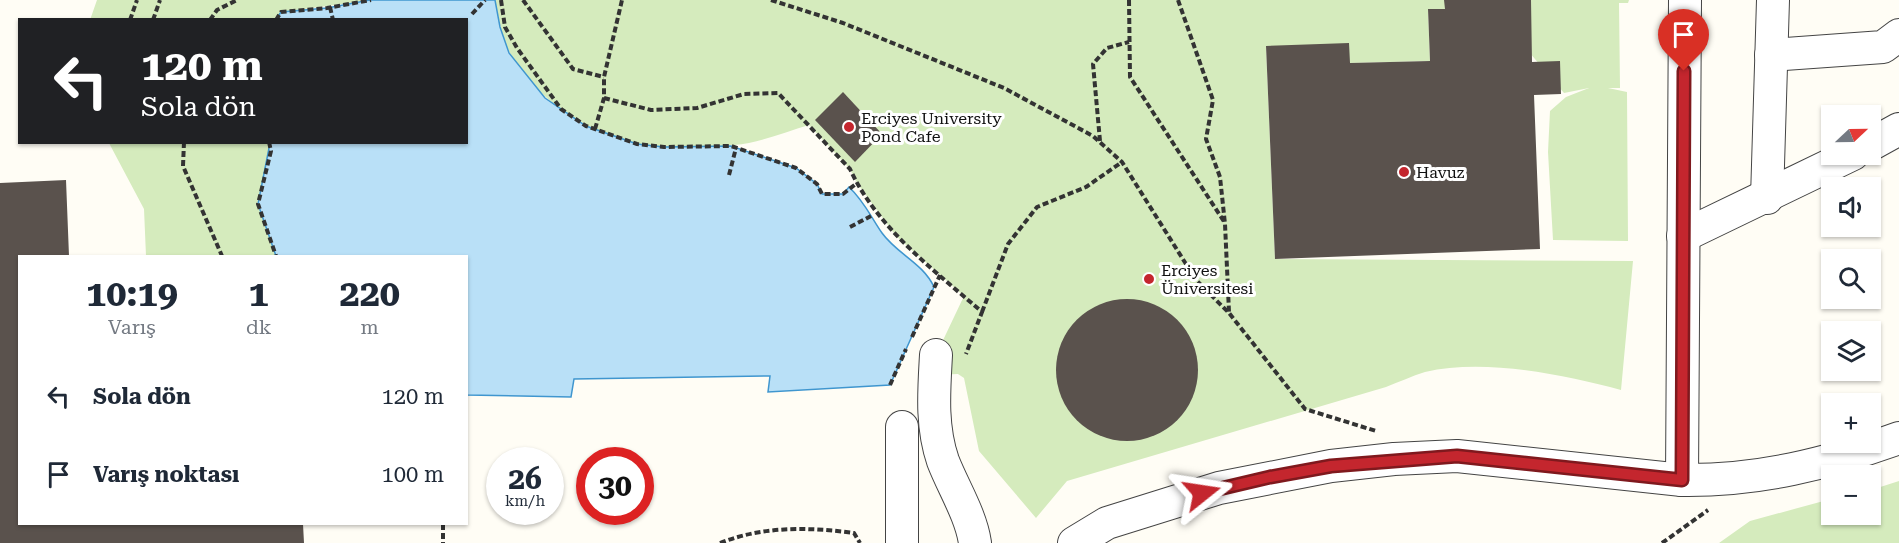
<!DOCTYPE html>
<html lang="tr">
<meta charset="utf-8">
<style>
body{margin:0;font-family:"Roboto Serif",serif;background:#f2f2f3;color:#1f2937;height:100vh;display:flex;flex-direction:column;font-size:22px;white-space:nowrap}
*{box-sizing:border-box;margin:0}
p{font-size:20px;color:#747a83}
.icon{flex:none;width:33px;height:33px;fill:none;stroke:currentColor;stroke-width:2;stroke-linecap:round;stroke-linejoin:round}
.map{position:relative;flex:1;overflow:hidden}
.sheet{position:absolute;left:18px;top:255px;width:450px;height:270px;display:flex;flex-direction:column;background:#fff;border-radius:0px;box-shadow:0 2px 4px #0004}
.sheet>*{flex:none}
.banner{position:absolute;left:18px;top:18px;width:450px;height:126px;border-radius:0px;box-shadow:0 2px 4px #0004;background:#202124;color:#fff;overflow:hidden}
.needle{width:39px;rotate:68deg}
.buttons{position:absolute;left:1821px;top:105px;display:grid;gap:12px}
.buttons a{display:grid;place-items:center;width:60px;height:60px;border-radius:0px;background:#fff;box-shadow:0 2px 4px #0004;font-size:30px}
.speed{position:absolute;left:486px;top:447px;display:flex;gap:12px;font-size:30px;font-weight:700;text-align:center}
.speed>*{display:grid;place-content:center;width:78px;height:78px;border-radius:50%;background:#fff;box-shadow:0 2px 4px #0004;line-height:1}
.speed small{font-size:15px;font-weight:400}
.speed .limit{border:9px solid #d22;background:#fff;color:#111}
.pin{position:absolute;display:grid;place-items:center;width:51px;height:51px;color:#fff;margin:-62px -26px;border-radius:50% 50% 50% 0;rotate:-45deg;box-shadow:0 0 6px #0007}
.pin .icon{rotate:45deg}
.me{position:absolute;width:66px;margin:-33px;rotate:75deg;stroke-linejoin:round;filter:drop-shadow(0 0 4px #0008)}
.turn{display:flex;align-items:center;gap:21px;height:126px;padding:0 24px;font-size:27px}
.turn .icon{width:78px;height:78px;stroke-width:2.5}
.turn b{display:block;font-size:42px;line-height:51px}
.eta{display:flex;justify-content:space-evenly;align-items:center;height:102px;text-align:center}
.eta b{font-size:36px;font-weight:700;line-height:42px}
ul{padding:0;list-style:none}
li{display:flex;align-items:center;gap:18px;height:78px;padding:0 24px}
li div{flex:1}
li b{display:block;font-size:22px}
li em{font-style:normal}
.map>svg:first-child{display:block}
.green{fill:#d5ebbd}
.water{fill:#b9e0f7;stroke:#3f96cf;stroke-width:1.5}
.building{fill:#5a524d}
.lines{fill:none;stroke-linecap:round;stroke-linejoin:round}
.street-casing{stroke:#444;stroke-width:34}
.path{stroke:#333;stroke-width:4;stroke-dasharray:6 3;stroke-linecap:butt}
.street{stroke:#fff;stroke-width:32}
.route-casing{stroke:#7f191e;stroke-width:15}
.route{stroke:#c4262e;stroke-width:10}
.poi-dot{fill:#c4262e;stroke:#fff;stroke-width:2}
.labels{text-anchor:middle;dominant-baseline:central;stroke-width:6;stroke-linejoin:round;paint-order:stroke}
.poi-label{font-size:16px;fill:#111;stroke:#fff;text-anchor:start}
</style>
<div class="map">
<svg width="1899" height="543" viewBox="0 0 1899 543">
<rect width="100%" height="100%" fill="#fffdf5"/>
<g class="green">
<polygon points="97,0 373,0 281,12 276,19 90,20"/>
<path d="M 495,0 L 1460,0 L 1445,9 L 1428,10 L 1430,61 L 1350,63 L 1266,47 L 1275,259 L 1633,261 L 1621,390 C 1564,375 1485,358 1425,372 C 1412,376 1399,382 1386,387 L 1067,481 L 1036,518 L 979,451 L 964,378 L 958,374 L 935,375 L 936,355 L 964,296 L 896,236 L 857,183 L 850,169 L 809,125 C 785,132 759,143 734,145 C 704,148 667,151 637,144 C 586,132 535,99 510,53 C 501,37 499,17 495,0 Z"/>
<polygon points="1530,0 1629,0 1628,3 1619,3 1620,88 1608,88 1627,92 1628,241 1553,240 1548,152 1550,111 1566,97 1589,88 1564,93 1529,52"/>
<polygon points="109,143 269,143 271,151 258,204 276,256 146,256 144,209"/>
<polygon points="1899,481 1899,543 1719,543 1750,521 1831,499 1832,514 1870,514 1871,490"/>
</g>
<path class="water" d="M 370,0 L 495,0 L 500,27 L 509,53 L 545,98 L 586,126 L 637,144 L 664,147 L 731,146 L 796,168 L 817,184 L 822,194 L 843,194 L 849,187 C 864,201 871,217 882,233 C 897,254 923,263 934,287 L 890,385 L 768,392 L 770,376 L 574,379 L 571,397 L 467,395 L 466,256 L 276,256 L 258,204 L 270,143 L 466,142 L 466,20 L 276,19 L 281,12 L 327,8 Z"/>
<g class="building">
<polygon points="1444,0 1531,0 1532,62 1560,61 1561,94 1534,95 1540,249 1275,259 1266,46 1349,43 1350,63 1430,61 1428,9 1445,9"/>
<polygon points="843,92 882,134 855,162 815,120"/>
<polygon points="66,180 69,256 20,256 20,524 303,524 304,543 0,543 0,183"/>
<circle cx="1127" cy="370" r="71"/>
</g>
<g class="lines">
<g class="street-casing">
<g id="street">
<path d="M 1685,0 L 1682,480 C 1758,481 1827,464 1899,438"/>
<polyline points="1771,55 1883,47 1899,35"/>
<polyline points="1870,145 1899,129"/>
<polyline points="1767,198 1773,0"/>
<polyline points="1683,236 1853,154"/>
<path d="M 936,355 C 934,391 931,426 943,461 C 953,487 971,515 975,543"/>
<polyline points="902,543 902,427"/>
<polyline points="1074,543 1107,523 1219,488 1331,466 1394,459 1457,456 1682,480"/>
</g>
</g>
<g class="path">
<polyline points="501,0 505,27 517,48 561,109 586,126 637,144 664,147 731,146 796,168 817,184 822,194 843,194 857,183"/>
<polyline points="523,0 573,69 604,77"/>
<polyline points="771,0 843,23 1004,88 1093,136 1122,162 1196,280 1229,313 1305,409 1376,431"/>
<polyline points="1129,0 1130,77 1225,223"/>
<polyline points="1178,0 1213,100 1206,139 1220,177 1225,224 1229,312"/>
<polyline points="330,7 333,20"/>
<polyline points="472,14 485,0"/>
<polyline points="130,20 137,0"/>
<polyline points="153,20 160,0"/>
<polyline points="210,20 217,10 237,0"/>
<polyline points="276,20 281,12 327,8 371,0"/>
<path d="M 604,98 L 651,110 L 697,108 L 744,94 L 778,93 L 850,169 C 877,228 934,270 982,312 L 966,354"/>
<polyline points="595,129 604,98 604,77 622,0"/>
<polyline points="1100,141 1093,64 1107,48 1129,42"/>
<polyline points="184,142 183,166 222,256"/>
<polyline points="269,142 271,151 258,204 276,256"/>
<polyline points="729,175 736,148"/>
<polyline points="850,227 871,216"/>
<polyline points="982,312 1008,244 1037,207 1086,187 1122,162"/>
<polyline points="912,337 940,275"/>
<polyline points="890,385 906,349"/>
<polyline points="443,524 443,543"/>
<path d="M 720,543 C 763,526 808,527 854,533 L 860,543"/>
<polyline points="1662,543 1708,510"/>
</g>
<use href="#street" class="street"/>
</g>
<g class="lines">
<g class="route-casing">
<polyline id="route" points="1202,493 1270,477 1331,466 1457,456 1682,480 1684,71"/>
</g>
<use href="#route" class="route"/>
</g>
<g class="poi-dot">
<circle cx="849" cy="127" r="6"/>
<circle cx="1404" cy="172" r="6"/>
<circle cx="1149" cy="279" r="6"/>
</g>
<g class="labels">
<g class="poi-label">
<text x="861" y="118">Erciyes University<tspan x="861" dy="18">Pond Cafe</tspan></text>
<text x="1416" y="172">Havuz</text>
<text x="1161" y="270">Erciyes<tspan x="1161" dy="18">Üniversitesi</tspan></text>
</g>
</g>
</svg>
<div class="buttons">
<a><svg class="needle" viewBox="-14 -14 28 28"><path d="M0-13l5 13h-10z" fill="#e53935"/><path d="M0 13l5-13h-10z" fill="#747a83"/></svg></a>
<a><svg class="icon" aria-label="sound" viewBox="0 0 24 24"><path d="M4 9h4l5-4v14l-5-4H4zM17 9q2 3 0 6"/></svg></a>
<a><svg class="icon" aria-label="search" viewBox="0 0 24 24"><circle cx="10" cy="10" r="6"/><path d="M15 15l6 6"/></svg></a>
<a><svg class="icon" aria-label="layers" viewBox="0 0 24 24"><path d="M12 4l9 5-9 5-9-5zM3 14l9 5 9-5"/></svg></a>
<a>+</a>
<a>−</a>
</div>
<div class="speed"><div>26<small>km/h</small></div><div class="limit">30</div></div>
<div class="pin" style="left:1684px;top:71px;background:#d93025"><svg class="icon" aria-label="arrive" viewBox="0 0 24 24"><path d="M6 21V4h12l-3 4 3 4H6"/></svg></div>
<svg class="me" style="left:1202px;top:493px" viewBox="-20 -20 40 40"><path d="M0-17L14 15 0 8-14 15z" fill="#c4262e" stroke="#fff" stroke-width="4"/></svg>
<div class="banner">
<div class="turn"><svg class="icon" aria-label="left" viewBox="0 0 24 24"><path d="M17 20v-9H6M10 6l-5 5 5 5"/></svg><div><b>120 m</b>Sola dön</div></div>
</div>
<section class="sheet">
<div class="eta">
<div><b>10:19</b><p>Varış</p></div>
<div><b>1</b><p>dk</p></div>
<div><b>220</b><p>m</p></div>
</div>
<ul>
<li><svg class="icon" aria-label="left" viewBox="0 0 24 24"><path d="M17 20v-9H6M10 6l-5 5 5 5"/></svg><div><b>Sola dön</b></div><em>120 m</em></li>
<li><svg class="icon" aria-label="arrive" viewBox="0 0 24 24"><path d="M6 21V4h12l-3 4 3 4H6"/></svg><div><b>Varış noktası</b></div><em>100 m</em></li>
</ul>
</section>
</div>
